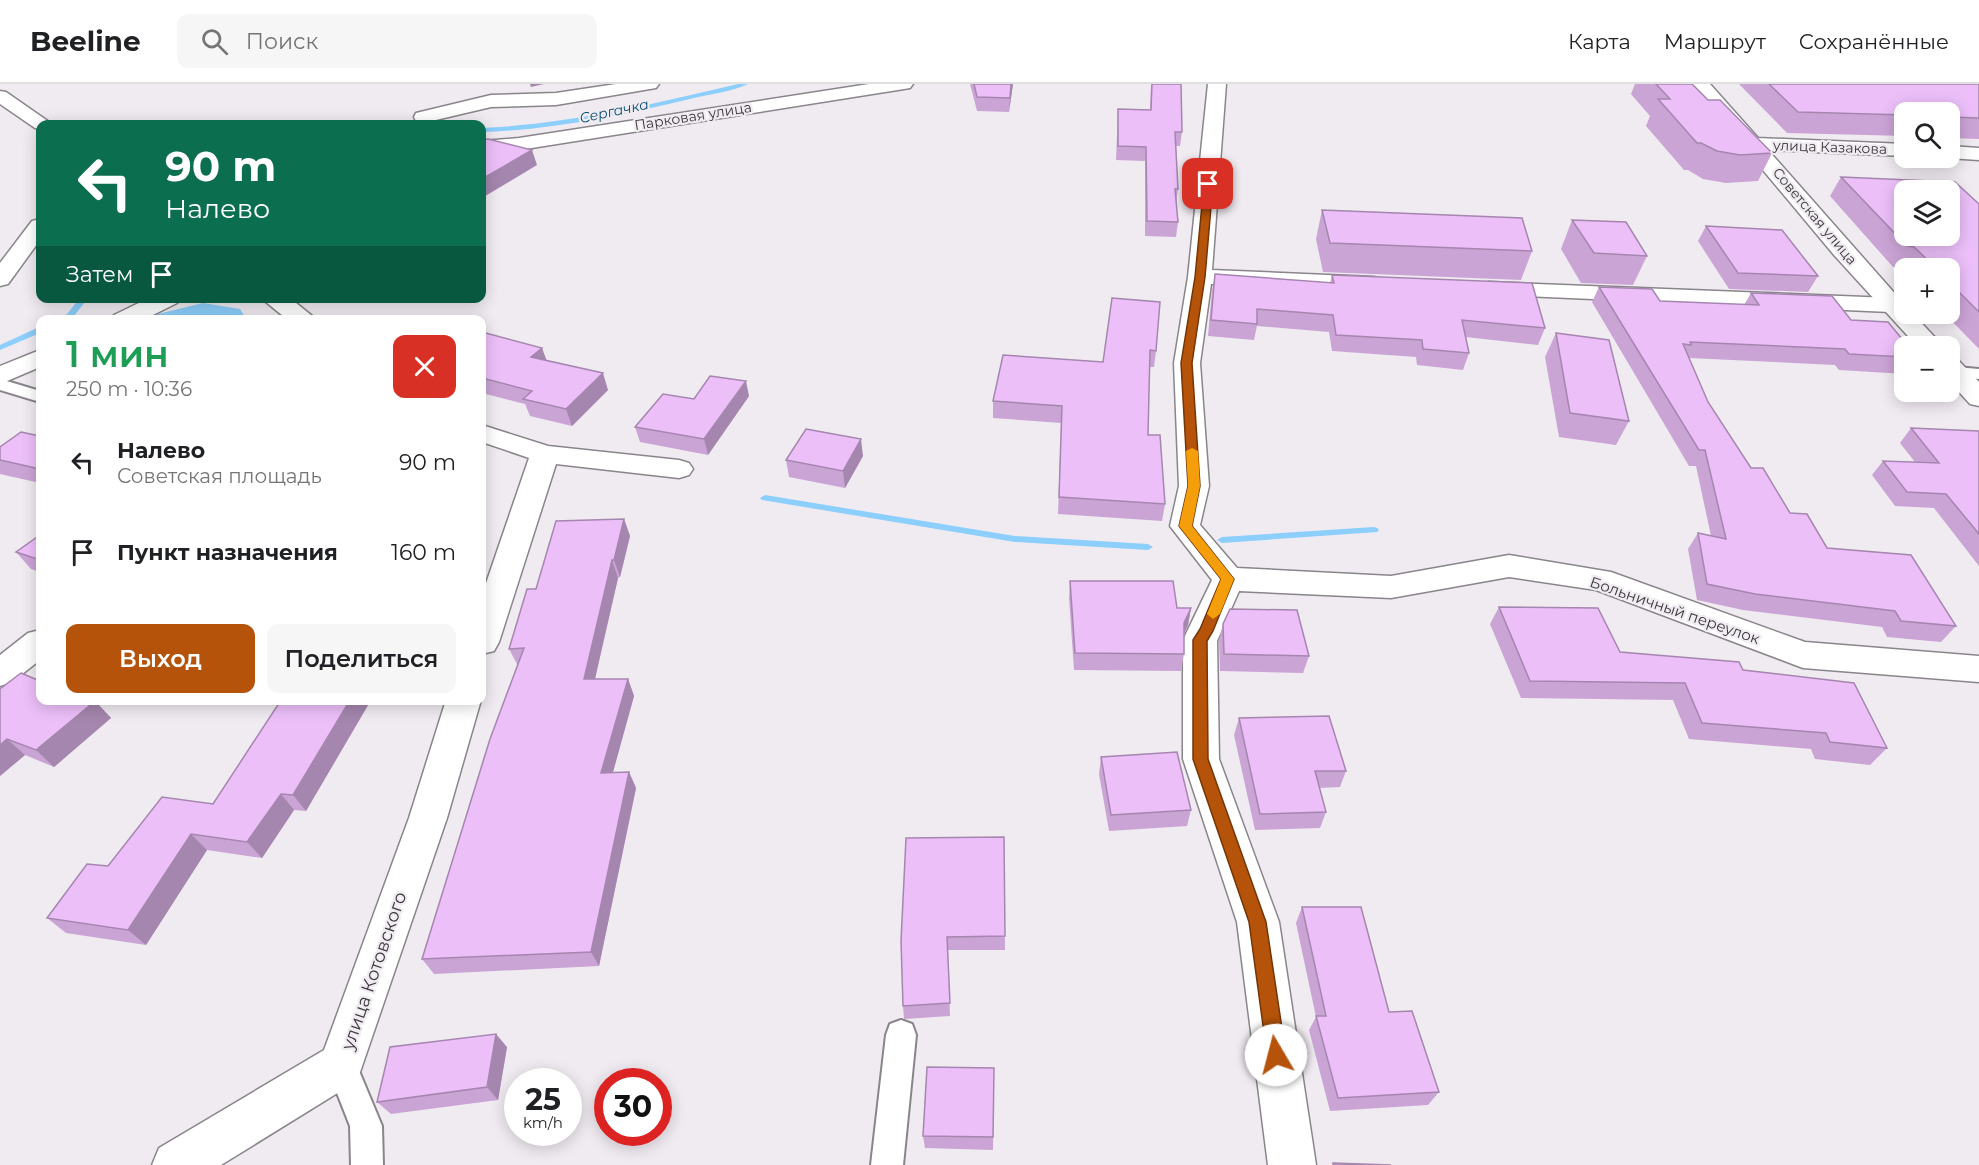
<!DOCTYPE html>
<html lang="ru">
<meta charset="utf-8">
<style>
body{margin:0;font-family:Montserrat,sans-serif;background:#f6f6f6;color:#202124;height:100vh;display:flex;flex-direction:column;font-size:22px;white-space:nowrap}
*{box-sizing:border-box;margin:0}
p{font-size:20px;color:#757577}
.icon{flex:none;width:33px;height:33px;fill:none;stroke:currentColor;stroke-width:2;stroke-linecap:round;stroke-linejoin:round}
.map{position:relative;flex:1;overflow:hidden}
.drawer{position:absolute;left:36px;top:231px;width:450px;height:390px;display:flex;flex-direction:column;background:#fff;border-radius:12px;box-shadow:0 3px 15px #0003}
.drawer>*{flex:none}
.hud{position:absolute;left:36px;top:36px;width:450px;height:183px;border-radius:12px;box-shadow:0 3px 15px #0003;background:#0b6e4f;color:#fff;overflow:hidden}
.fabs{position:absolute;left:1894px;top:18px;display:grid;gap:12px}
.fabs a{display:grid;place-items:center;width:66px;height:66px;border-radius:12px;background:#fff;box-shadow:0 3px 15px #0003;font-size:30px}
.speed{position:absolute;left:504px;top:984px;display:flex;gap:12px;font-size:30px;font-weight:700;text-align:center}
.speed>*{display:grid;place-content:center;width:78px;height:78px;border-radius:50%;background:#fff;box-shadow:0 3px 15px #0003;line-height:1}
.speed small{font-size:15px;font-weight:400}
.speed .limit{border:9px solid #d22;background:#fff;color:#111}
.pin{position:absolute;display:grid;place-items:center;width:51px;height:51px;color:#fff;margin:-26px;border-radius:12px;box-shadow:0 3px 9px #0006}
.me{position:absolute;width:66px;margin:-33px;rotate:352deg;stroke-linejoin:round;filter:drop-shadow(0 0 4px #0008)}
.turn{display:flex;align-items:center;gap:21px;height:126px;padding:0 30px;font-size:27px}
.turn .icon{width:78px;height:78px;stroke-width:2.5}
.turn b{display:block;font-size:42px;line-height:51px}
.then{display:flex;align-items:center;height:57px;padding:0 30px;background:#0003;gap:12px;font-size:22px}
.round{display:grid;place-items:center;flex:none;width:63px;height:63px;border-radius:12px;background:#f6f6f6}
.head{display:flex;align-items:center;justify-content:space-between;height:102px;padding:0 30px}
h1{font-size:36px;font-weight:600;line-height:45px;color:#1e9e55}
.cta{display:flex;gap:12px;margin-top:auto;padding:12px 30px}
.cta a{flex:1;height:69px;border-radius:12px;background:#b45309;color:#fff;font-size:24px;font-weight:600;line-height:69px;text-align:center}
.cta a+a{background:#f6f6f6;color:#202124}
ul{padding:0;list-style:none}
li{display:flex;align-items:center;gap:18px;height:90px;padding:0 30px}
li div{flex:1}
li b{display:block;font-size:22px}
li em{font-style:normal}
header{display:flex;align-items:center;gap:36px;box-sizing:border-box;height:84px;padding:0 30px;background:#fff;border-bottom:2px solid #e0e0e0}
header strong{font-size:28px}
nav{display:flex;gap:33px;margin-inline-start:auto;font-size:21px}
.search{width:420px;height:54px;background:#f6f6f6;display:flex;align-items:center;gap:15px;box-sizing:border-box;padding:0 21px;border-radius:12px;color:#757577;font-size:22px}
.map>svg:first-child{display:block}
.water{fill:#8ccefc}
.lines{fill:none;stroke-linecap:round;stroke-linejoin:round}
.stream{fill:#8ccefc;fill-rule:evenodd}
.lane-casing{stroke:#89858b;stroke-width:4}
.street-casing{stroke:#89858b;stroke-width:3}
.secondary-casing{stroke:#89858b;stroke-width:3}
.lane{fill:#fff;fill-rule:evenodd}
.street{fill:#fff;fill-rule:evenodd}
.secondary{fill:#fff;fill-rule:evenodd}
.wall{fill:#cba4d6}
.shaded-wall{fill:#a586ae}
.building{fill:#ecbff9;stroke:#a586ae;stroke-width:1.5;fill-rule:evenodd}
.route{fill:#b45309;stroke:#753606;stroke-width:1.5}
.slow{fill:#f59e0b}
.labels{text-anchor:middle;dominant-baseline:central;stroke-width:4.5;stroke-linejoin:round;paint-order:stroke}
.far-water-label{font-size:14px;font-style:italic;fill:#054c71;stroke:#f0ebf1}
.far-street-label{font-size:14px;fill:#3b393c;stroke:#f0ebf1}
.street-label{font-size:15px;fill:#3b393c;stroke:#f0ebf1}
.near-street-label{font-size:18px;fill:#3b393c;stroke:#f0ebf1}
</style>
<header>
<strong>Beeline</strong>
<div class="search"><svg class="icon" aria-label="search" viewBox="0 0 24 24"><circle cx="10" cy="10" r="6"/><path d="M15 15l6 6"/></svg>Поиск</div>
<nav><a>Карта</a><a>Маршрут</a><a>Сохранённые</a></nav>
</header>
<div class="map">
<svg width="1979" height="1081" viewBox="0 0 1979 1081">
<rect width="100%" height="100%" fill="#f0ebf1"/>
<polygon class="water" points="203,219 240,225 246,235 144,235 154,231"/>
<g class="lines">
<g class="stream">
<path d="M 738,0 L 748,0 C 732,8 708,10 690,15 C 622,31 552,46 482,48 L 482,44 C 569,40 653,20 738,0 Z"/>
<polygon points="80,214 88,214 71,236 62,236"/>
<polygon points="37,244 40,244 40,249 0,266 0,261"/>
<polygon points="765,411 1015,452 1148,460 1153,463 1148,466 1015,458 762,416 760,414"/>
<polygon points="1374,443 1377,444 1379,446 1377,448 1222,459 1217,456 1222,453"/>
</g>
<g class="lane-casing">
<g id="lane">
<polygon points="1956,283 1979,285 1979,295 1950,292 1950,284"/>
<polygon points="0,295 40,307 40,318 0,306"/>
<polygon points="901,936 912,940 916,951 903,1081 871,1081 886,951 890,940"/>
<polygon points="341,966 352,970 382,1042 383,1081 351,1081 350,1042 326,981 330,970"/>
</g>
</g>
<g class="street-casing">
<g id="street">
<polygon points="616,0 659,0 656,4 650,5 556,21 491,23 423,39 416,37 414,33 416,29 491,11 556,9"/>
<polygon points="869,0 913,0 910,4 904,5 519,66 482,69 482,57 519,54"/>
<polygon points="1208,0 1226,0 1212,186 1374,193 1382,195 1386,200 1382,205 1374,207 1211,200 1200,279 1209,402 1200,441 1237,484 1391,492 1509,471 1611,488 1805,558 1979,572 1979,598 1803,584 1596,506 1509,493 1391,514 1239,507 1217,557 1219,675 1279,838 1316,1081 1268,1081 1237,838 1183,675 1183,556 1212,496 1170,442 1179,402 1174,279 1188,193"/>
<polygon points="0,7 6,8 52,40 40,40 40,45 35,44 0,20"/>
<polygon points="40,135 40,156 8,200 0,202 0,179 32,137"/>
<polygon points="1489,198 1890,214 1899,216 1902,221 1899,226 1890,228 1481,210 1477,205 1481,200"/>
<polygon points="149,214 181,214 177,219 143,236 111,236 114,231"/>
<polygon points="261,214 290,214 317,236 288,236"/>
<polygon points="40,266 40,283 0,300 0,282"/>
<polygon points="482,341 548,362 679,376 689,379 693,385 689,391 679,394 556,380 499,558 494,567 482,570 482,511 529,374 482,358"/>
<polygon points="40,546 40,576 12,598 0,602 0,571 28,549"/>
<polygon points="446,616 481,616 447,734 357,997 221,1081 152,1081 159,1064 324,966 409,734"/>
</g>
</g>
<g class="secondary-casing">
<g id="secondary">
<polygon points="1691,0 1710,0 1758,54 1905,60 1905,72 1768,66 1905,221 1905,230 1913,230 1943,262 1917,262 1834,171"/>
<polygon points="1950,62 1979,64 1979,76 1948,74"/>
<polygon points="1950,274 1959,277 1979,298 1979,322 1970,320 1950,298"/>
</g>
</g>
<use href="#lane" class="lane"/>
<use href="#street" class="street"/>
<use href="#secondary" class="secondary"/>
</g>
<g class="wall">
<polygon points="970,0 1013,0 1009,28 977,27"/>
<polygon points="1151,0 1182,48 1180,62 1176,62 1178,105 1176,119 1178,138 1176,153 1145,152 1145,77 1116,76 1118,25 1150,26"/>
<polygon points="1635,0 1692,0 1708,16 1772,69 1758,97 1726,99 1703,95 1688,86 1684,86 1646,42 1650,32 1631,10"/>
<polygon points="1739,0 1979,0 1979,55 1950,54 1950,28 1905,28 1905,52 1787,49"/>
<polygon points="1841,93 1979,120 1979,265 1945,230 1950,230 1950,184 1905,184 1905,188 1900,183 1893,183 1830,112"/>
<polygon points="1322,126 1532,167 1521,196 1323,188 1316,155"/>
<polygon points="1572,136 1647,172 1633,201 1581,199 1561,165"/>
<polygon points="1706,142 1818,192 1808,208 1729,205 1698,157"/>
<polygon points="1215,190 1330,199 1332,191 1545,244 1538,261 1466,253 1469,269 1463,286 1417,281 1416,273 1332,267 1329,248 1257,242 1254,256 1208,252 1212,206"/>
<polygon points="1599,203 1660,217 1744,221 1751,209 1851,236 1905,262 1905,290 1839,286 1835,281 1689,274 1708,318 1751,384 1790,429 1827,464 1956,542 1941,558 1887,553 1882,543 1743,526 1697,516 1688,465 1698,449 1711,452 1696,382 1689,382 1592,218"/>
<polygon points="1112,214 1156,267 1154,283 1149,283 1148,351 1165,420 1162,437 1058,430 1061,339 993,334 993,317 1103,278"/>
<polygon points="482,248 547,277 608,306 572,342 530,332 525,320 482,309"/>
<polygon points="1556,249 1629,337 1616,361 1559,353 1545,273"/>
<polygon points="749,312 708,371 640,358 635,343"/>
<polygon points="1911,344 1979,347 1979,482 1934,424 1895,422 1872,391 1883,377 1915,378 1900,359"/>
<polygon points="40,352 40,399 0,390 0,363"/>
<polygon points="863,372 845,404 789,393 786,376"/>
<polygon points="624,435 630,452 620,493 618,494 595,595 628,595 634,612 613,688 629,688 636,704 599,882 434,890 422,875 518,582 509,565 536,505"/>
<polygon points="40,451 40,488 31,485 16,468"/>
<polygon points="1070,497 1177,524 1191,524 1188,541 1184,549 1184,570 1181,587 1074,586 1069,514"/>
<polygon points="1499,523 1620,568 1743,586 1887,664 1870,681 1815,675 1811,665 1689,655 1673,616 1521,614 1490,540"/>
<polygon points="1223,540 1309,572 1303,589 1220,587 1219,557"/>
<polygon points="0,605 95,617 111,634 54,683 25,671 0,692"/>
<polygon points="281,616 371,616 306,727 294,726 262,774 207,766 146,861 66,849 47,834 108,782 213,720"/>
<polygon points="1239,634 1346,687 1340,703 1319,704 1326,728 1320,744 1255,746 1234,651"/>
<polygon points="1101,673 1191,726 1187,742 1109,747 1099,690"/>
<polygon points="1004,753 1005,866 948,866 950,932 904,935 903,922"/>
<polygon points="1302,823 1389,928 1439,1008 1428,1021 1330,1027 1309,946 1316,933 1296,839"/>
<polygon points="507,963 498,1016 391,1030 377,1018"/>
<polygon points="994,984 993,1066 925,1064 923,1052"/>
</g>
<g class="shaded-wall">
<polygon points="530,0 544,0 531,3"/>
<polygon points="1011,0 1013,0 1009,28"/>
<polygon points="532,66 537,81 482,114 482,95"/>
<polygon points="542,264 548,280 531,273"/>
<polygon points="603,289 608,306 572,342 566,325"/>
<polygon points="746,297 749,312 708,371 704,355"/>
<polygon points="861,355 863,372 845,404 843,387"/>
<polygon points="624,435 630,452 620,493 614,476"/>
<polygon points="612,476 618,494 591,612 584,595"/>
<polygon points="1191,524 1188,541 1181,556 1184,539"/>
<polygon points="628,595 634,612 608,706 601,689"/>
<polygon points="350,616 371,616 306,727 293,711"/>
<polygon points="95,617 111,634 54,683 36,666"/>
<polygon points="7,655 25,671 0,692 0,661"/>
<polygon points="629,688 636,704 599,882 591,868"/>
<polygon points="281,710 294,726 262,774 247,758"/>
<polygon points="191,750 207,766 146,861 128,846"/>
<polygon points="496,950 507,963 498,1016 487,1003"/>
</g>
<g class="building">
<polygon points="974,0 1011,0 1010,14 977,13"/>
<polygon points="1152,0 1181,0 1182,48 1175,48 1178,105 1175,105 1178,138 1147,137 1146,63 1118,62 1118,25 1151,26"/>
<polygon points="1656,0 1692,0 1708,16 1720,16 1772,69 1740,71 1717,67 1701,59 1697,59 1658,15 1670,15"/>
<polygon points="1769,0 1979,0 1979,34 1950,33 1950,28 1905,28 1905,31 1798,28"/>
<polygon points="488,55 532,66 482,95 482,56"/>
<path d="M 1841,93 L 1955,98 L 1979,120 L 1979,228 L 1950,199 L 1950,184 L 1936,184 L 1914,163 L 1907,162 ZM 1905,106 L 1950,106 L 1950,152 L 1905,152 Z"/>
<polygon points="1322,126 1522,134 1532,167 1330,159"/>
<polygon points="1572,136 1626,138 1647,172 1594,169"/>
<polygon points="1706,142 1782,146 1818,192 1738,189"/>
<polygon points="1215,190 1334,199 1332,191 1532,199 1545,244 1462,236 1469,269 1423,265 1422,256 1336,251 1333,231 1257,225 1257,240 1211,236"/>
<polygon points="1599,203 1652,205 1660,217 1759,221 1751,209 1832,212 1851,236 1888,238 1908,262 1905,262 1905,273 1849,270 1845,265 1690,258 1691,261 1683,260 1708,318 1751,384 1763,384 1790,429 1807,430 1827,464 1911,471 1956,542 1901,537 1895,527 1755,510 1707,500 1698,449 1726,455 1705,366 1699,366"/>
<polygon points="1112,214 1160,218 1156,267 1150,266 1148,351 1160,351 1165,420 1059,413 1062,322 993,317 1003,271 1103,278"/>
<polygon points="482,248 542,264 531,273 603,289 566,325 523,315 532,307 482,294"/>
<polygon points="1556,249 1609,256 1629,337 1570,329"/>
<polygon points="710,292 746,297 704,355 635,343 663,310 694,315"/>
<polygon points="1911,344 1979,347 1979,450 1946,410 1907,408 1883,377 1939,379"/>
<polygon points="806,345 861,355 843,387 786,376"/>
<polygon points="21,348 40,352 40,385 0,376 0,363"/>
<polygon points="624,435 614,476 612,476 584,595 628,595 601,689 629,688 591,868 422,875 490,655 524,564 509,565 527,505 536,505 556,437"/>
<polygon points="40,451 40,476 16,468"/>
<polygon points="1070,497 1173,497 1177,524 1191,524 1184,539 1184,570 1075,569"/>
<polygon points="1499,523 1598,524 1620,568 1739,578 1743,586 1854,599 1887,664 1830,658 1826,649 1702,639 1685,599 1530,597"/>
<polygon points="1230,525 1297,526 1309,572 1224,570 1223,540"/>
<polygon points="21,589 40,597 40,616 95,617 36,666 7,655 0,661 0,605"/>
<polygon points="281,616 350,616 293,711 281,710 247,758 191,750 128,846 47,834 87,780 108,782 162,713 213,720"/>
<polygon points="1329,632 1346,687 1315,687 1326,728 1260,730 1239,634"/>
<polygon points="1177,668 1191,726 1111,731 1101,673"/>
<polygon points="1004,753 1005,852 947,853 950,919 903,922 901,857 906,754"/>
<polygon points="1302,823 1361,823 1389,928 1412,927 1439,1008 1338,1014 1316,932 1326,932"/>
<polygon points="496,950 487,1003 377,1018 390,963"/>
<polygon points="927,983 994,984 993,1053 923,1052"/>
<polygon points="1333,1079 1391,1081 1333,1081"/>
</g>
<polygon class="route" points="1208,97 1213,100 1205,193 1192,279 1200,402 1192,442 1234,495 1213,547 1207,557 1208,675 1266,838 1286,971 1283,977 1276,980 1270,977 1267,971 1249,838 1193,675 1193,556 1200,545 1221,495 1179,442 1188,402 1181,279 1195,193 1204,100"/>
<polygon class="slow" points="1192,364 1198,367 1200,402 1192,442 1234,495 1220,530 1213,535 1207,530 1221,495 1179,442 1188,402 1186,367"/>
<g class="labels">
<g class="far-water-label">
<text transform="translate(614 27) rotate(-12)">Сергачка</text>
</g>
<g class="far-street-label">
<text transform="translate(693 32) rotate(-9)">Парковая улица</text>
<text transform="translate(1830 63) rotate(2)">улица Казакова</text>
<text transform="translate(1815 132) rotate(50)">Советская улица</text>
</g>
<g class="street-label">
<text transform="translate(1675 526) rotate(19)">Больничный переулок</text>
</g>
<g class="near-street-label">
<text transform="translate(374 887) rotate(-71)">улица Котовского</text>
</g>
</g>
</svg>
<div class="fabs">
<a><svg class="icon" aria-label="search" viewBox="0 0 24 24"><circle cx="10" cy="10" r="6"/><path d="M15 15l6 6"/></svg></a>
<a><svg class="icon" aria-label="layers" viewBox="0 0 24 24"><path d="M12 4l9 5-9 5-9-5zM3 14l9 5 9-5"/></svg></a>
<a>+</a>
<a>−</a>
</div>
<div class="speed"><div>25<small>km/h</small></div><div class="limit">30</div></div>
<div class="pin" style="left:1208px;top:100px;background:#d93025"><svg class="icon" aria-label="arrive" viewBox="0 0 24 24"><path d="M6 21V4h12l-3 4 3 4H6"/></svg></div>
<svg class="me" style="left:1276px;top:971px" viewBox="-20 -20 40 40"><circle r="19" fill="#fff"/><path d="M0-13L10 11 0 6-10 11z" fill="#b45309"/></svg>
<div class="hud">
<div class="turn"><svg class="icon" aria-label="left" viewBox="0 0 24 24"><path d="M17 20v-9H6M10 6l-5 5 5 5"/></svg><div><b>90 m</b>Налево</div></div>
<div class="then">Затем<svg class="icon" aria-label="arrive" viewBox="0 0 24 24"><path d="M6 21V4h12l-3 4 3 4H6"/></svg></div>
</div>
<section class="drawer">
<div class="head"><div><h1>1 мин</h1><p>250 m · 10:36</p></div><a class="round" style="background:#d93025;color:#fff"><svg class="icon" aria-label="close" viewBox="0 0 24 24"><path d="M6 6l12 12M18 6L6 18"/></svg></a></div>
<ul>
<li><svg class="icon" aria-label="left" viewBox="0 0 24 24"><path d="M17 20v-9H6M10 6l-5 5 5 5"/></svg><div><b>Налево</b><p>Советская площадь</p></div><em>90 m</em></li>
<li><svg class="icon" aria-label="arrive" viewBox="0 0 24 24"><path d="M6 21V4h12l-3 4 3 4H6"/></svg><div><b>Пункт назначения</b></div><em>160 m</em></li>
</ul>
<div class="cta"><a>Выход</a><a>Поделиться</a></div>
</section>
</div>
